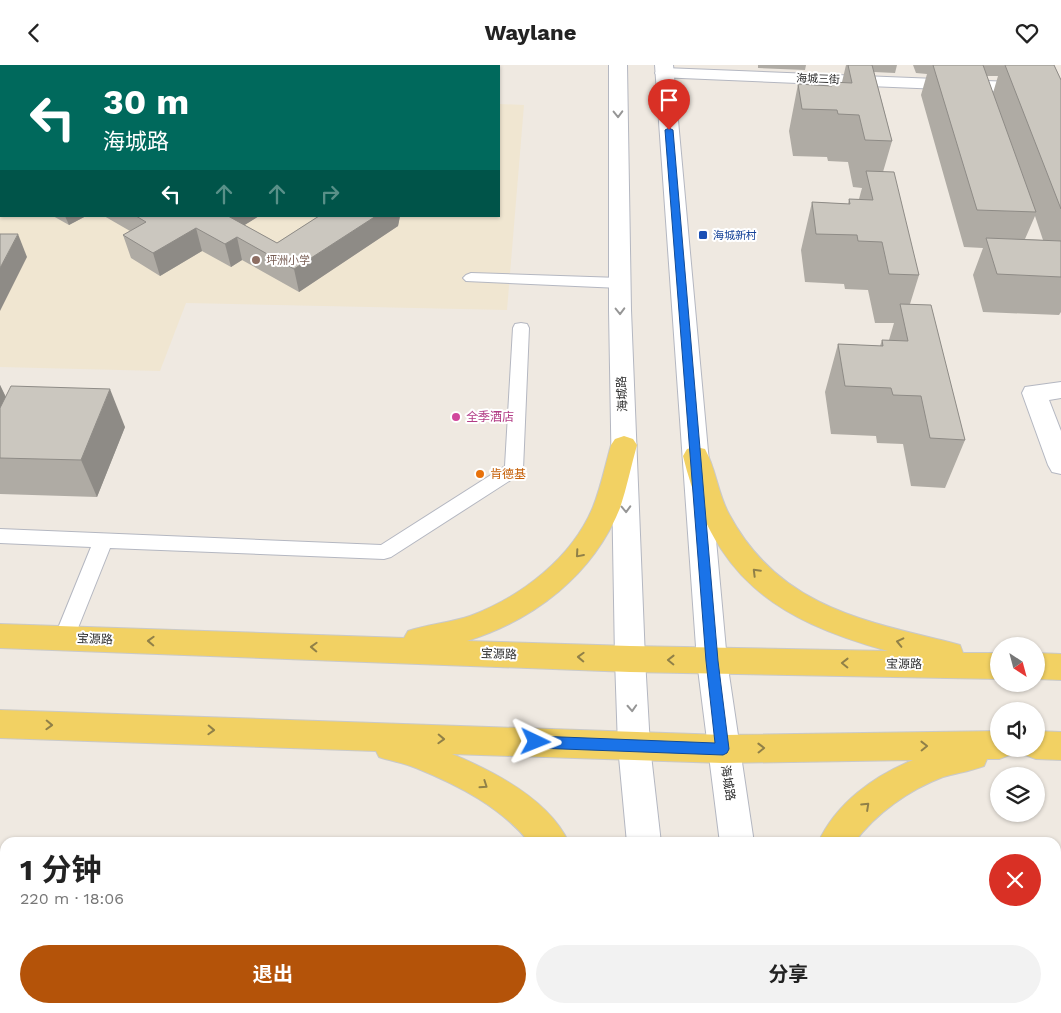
<!DOCTYPE html>
<html lang="zh">
<meta charset="utf-8">
<style>
body{margin:0;font-family:"Work Sans","Noto Sans SC",sans-serif;background:#f2f2f2;color:#222;height:100vh;display:flex;flex-direction:column;font-size:19px;white-space:nowrap}
*{box-sizing:border-box;margin:0}
p{font-size:16px;color:#767676}
.icon{flex:none;width:28px;height:28px;fill:none;stroke:currentColor;stroke-width:2;stroke-linecap:round;stroke-linejoin:round}
.map{position:relative;flex:1;overflow:hidden}
.drawer{position:absolute;left:0px;top:772px;width:1061px;height:176px;display:flex;flex-direction:column;background:#fff;border-radius:15px 15px 0 0;box-shadow:0 1px 4px #0004}
.drawer>*{flex:none}
.guide{position:absolute;left:0px;top:0px;width:500px;height:152px;box-shadow:0 1px 4px #0004;background:#00695c;color:#fff;overflow:hidden}
.needle{width:32px;rotate:144deg}
.fabs{position:absolute;left:990px;top:572px;display:grid;gap:10px}
.fabs a{display:grid;place-items:center;width:55px;height:55px;border-radius:50%;background:#fff;box-shadow:0 1px 4px #0004;font-size:25px}
.pin{position:absolute;display:grid;place-items:center;width:42px;height:42px;color:#fff;margin:-51px -21px;border-radius:50% 50% 50% 0;rotate:-45deg;box-shadow:0 0 5px #0007}
.pin .icon{rotate:45deg}
.me{position:absolute;width:55px;margin:-28px;rotate:92deg;stroke-linejoin:round;filter:drop-shadow(0 0 4px #0008)}
.turn{display:flex;align-items:center;gap:18px;height:105px;padding:0 20px;font-size:22px}
.turn .icon{width:65px;height:65px;stroke-width:2.5}
.turn b{display:block;font-size:35px;line-height:42px}
.lanes{display:flex;align-items:center;height:48px;padding:0 20px;background:#0003;justify-content:center;gap:25px;direction:ltr}
.lanes .off{opacity:.35}
.round{display:grid;place-items:center;flex:none;width:52px;height:52px;border-radius:26px;background:#f2f2f2}
.summary{display:flex;align-items:center;justify-content:space-between;height:85px;padding:0 20px}
h1{font-size:30px;font-weight:700;line-height:38px}
.button{display:flex;gap:10px;margin-top:auto;padding:10px 20px}
.button a{flex:1;height:58px;border-radius:30px;background:#b45309;color:#fff;font-size:20px;font-weight:700;line-height:58px;text-align:center}
.button a+a{background:#f2f2f2;color:#222}
header{display:flex;justify-content:space-between;align-items:center;height:65px;padding:0 20px;background:#fff;font-size:22px;font-weight:700}
.map>svg:first-child{display:block}
.education{fill:#f0e6d1}
.lines{fill:none;stroke-linecap:round;stroke-linejoin:round}
.service-casing{stroke:#b4b7c1;stroke-width:2}
.minor-casing{stroke:#b4b7c1;stroke-width:2}
.secondary-casing{stroke:#b4b7c1;stroke-width:2}
.primary-casing{stroke:#c9c9c9;stroke-width:2}
.service{fill:#fff;fill-rule:evenodd}
.minor{fill:#fff;fill-rule:evenodd}
.secondary{fill:#fff;fill-rule:evenodd}
.primary{fill:#f2d163;fill-rule:evenodd}
.wall{fill:#afaba4;fill-rule:evenodd}
.shaded-wall{fill:#8e8b86}
.building{fill:#cbc7bf;stroke:#8e8b86}
.oneway{stroke:#969696}
.oneway2{stroke:#908048}
.route{fill:#1a73e8;stroke:#114b97}
.transit-dot{fill:#1a4fb4;stroke:#fff;stroke-width:2}
.education-dot{fill:#8d6e63;stroke:#fff;stroke-width:2}
.hotel-dot{fill:#d1479c;stroke:#fff;stroke-width:2}
.food-dot{fill:#e8710a;stroke:#fff;stroke-width:2}
.labels{text-anchor:middle;dominant-baseline:central;stroke-width:4;stroke-linejoin:round;paint-order:stroke}
.far-street-label{font-size:11px;fill:#2e2e2e;stroke:#fff}
.far-transit-label{font-size:11px;fill:#164399;stroke:#fff;text-anchor:start}
.far-education-label{font-size:11px;fill:#785e54;stroke:#fff;text-anchor:start}
.street-label{font-size:12px;fill:#2e2e2e;stroke:#fff}
.hotel-label{font-size:12px;fill:#b23c85;stroke:#fff;text-anchor:start}
.food-label{font-size:12px;fill:#c56008;stroke:#fff;text-anchor:start}
</style>
<header><svg class="icon" aria-label="back" viewBox="0 0 24 24"><path d="M15 5l-7 7 7 7"/></svg>Waylane<svg class="icon" aria-label="heart" viewBox="0 0 24 24"><path d="M12 20l-8-8c-3-5 5-10 8-4 3-6 11-1 8 4z"/></svg></header>
<div class="map">
<svg width="1061" height="948" viewBox="0 0 1061 948">
<rect width="100%" height="100%" fill="#efe9e1"/>
<polygon class="education" points="0,32 1,151 499,151 499,39 524,40 507,245 186,238 160,306 0,302"/>
<g class="lines">
<g class="service-casing">
<g id="service">
<polygon points="471,208 620,213 625,215 628,218 625,221 620,223 466,216 463,213 466,210"/>
<polygon points="521,258 527,259 529,263 523,404 520,409 391,492 384,494 110,483 74,573 71,579 64,581 57,579 54,573 91,482 0,478 0,464 381,480 505,401 513,263 515,259"/>
</g>
</g>
<g class="minor-casing">
<g id="minor">
<polygon points="664,3 1061,19 1061,29 658,12 655,8 658,4"/>
<polygon points="1061,317 1061,333 1049,335 1061,366 1061,409 1052,407 1048,400 1022,328 1025,322"/>
</g>
</g>
<g class="secondary-casing">
<g id="secondary">
<polygon points="609,0 627,0 631,245 645,594 650,681 661,778 627,778 618,681 615,594 609,245"/>
<polygon points="655,0 673,0 727,596 754,778 720,778 697,596"/>
<polygon points="745,944 781,944 782,948 744,948"/>
</g>
</g>
<g class="primary-casing">
<g id="primary">
<path d="M 624,371 L 633,374 L 637,380 C 631,401 627,422 620,443 C 593,510 534,555 467,576 L 630,581 L 888,586 C 773,554 713,512 683,391 L 687,384 L 696,382 L 705,384 C 716,404 718,429 729,449 C 777,539 858,555 949,577 L 960,580 L 963,588 L 999,588 L 999,614 L 630,607 L 0,583 L 0,559 L 404,573 L 408,566 C 428,559 450,558 470,551 C 521,532 572,493 593,442 C 601,422 605,401 611,380 L 615,374 Z"/>
<polygon points="1036,588 1061,589 1061,615 1036,614"/>
<path d="M 0,645 L 723,670 L 999,666 L 999,684 L 1013,684 L 1010,690 L 999,694 L 987,694 L 984,701 C 971,706 957,708 943,712 C 909,725 876,748 854,778 L 818,778 C 836,738 874,711 913,695 L 723,698 L 452,689 C 493,706 549,734 569,778 L 530,778 C 501,742 458,720 416,703 C 404,698 391,696 379,692 L 376,686 L 0,673 Z"/>
<polygon points="1036,666 1061,667 1061,695 1036,694 1025,690 1022,684 1036,684"/>
<polygon points="625,944 662,944 664,948 626,948"/>
<polygon points="765,944 802,944 801,948 763,948"/>
</g>
</g>
<use href="#service" class="service"/>
<use href="#minor" class="minor"/>
<use href="#secondary" class="secondary"/>
<use href="#primary" class="primary"/>
</g>
<g class="wall">
<polygon points="0,0 120,0 120,1 1,1 1,26 0,26"/>
<polygon points="225,0 380,0 376,1 225,1"/>
<polygon points="758,0 806,0 805,5 758,3"/>
<polygon points="846,0 897,0 895,8 874,7 892,76 883,107 919,210 910,239 965,375 945,423 911,421 903,379 877,378 876,371 831,369 825,327 838,279 880,281 882,275 889,275 894,258 875,258 868,225 845,224 844,219 805,217 801,185 812,137 848,139 849,134 859,134 862,123 853,122 848,97 828,96 827,92 793,91 789,66 798,19 831,21 832,17 842,17"/>
<path d="M 913,0 L 1054,0 L 1061,15 L 1061,247 L 1059,250 L 983,247 L 973,210 L 983,183 L 964,182 L 921,30 L 927,9 L 916,8 ZM 987,11 L 998,11 L 993,28 ZM 1035,151 L 1043,175 L 1025,174 Z"/>
<polygon points="53,151 86,151 69,160"/>
<polygon points="104,151 259,151 244,160 277,178 319,151 400,151 398,161 299,227 242,195 231,202 202,186 160,211 131,193 123,170 130,166"/>
<polygon points="0,320 6,332 125,362 97,432 0,429"/>
</g>
<g class="shaded-wall">
<rect x="102" y="0" width="18" height="1"/>
<rect x="229" y="0" width="54" height="1"/>
<polygon points="285,0 380,0 376,1 286,1"/>
<polygon points="65,151 86,151 69,160"/>
<polygon points="222,151 259,151 227,171"/>
<polygon points="376,151 400,151 398,161 299,227 294,204"/>
<polygon points="196,163 202,186 160,211 153,188"/>
<polygon points="18,169 27,192 0,246 0,203"/>
<polygon points="237,172 242,195 231,202 225,179"/>
<polygon points="0,320 18,358 0,393"/>
<polygon points="110,324 125,362 97,432 81,395"/>
<polygon points="331,944 346,944 346,948 330,948"/>
</g>
<g class="building">
<polygon points="848,0 872,0 892,76 865,75 859,50 838,49 837,45 802,44 798,19 832,21 832,17 852,18"/>
<polygon points="933,0 983,0 1036,147 977,145"/>
<polygon points="1005,0 1054,0 1061,15 1061,144"/>
<polygon points="866,106 894,107 919,210 889,209 882,177 858,176 857,170 816,169 812,137 850,139 849,134 873,135"/>
<polygon points="136,151 228,151 277,178 319,151 376,151 294,204 237,172 225,179 196,163 153,188 123,170 146,157"/>
<polygon points="0,169 18,169 0,203"/>
<polygon points="986,173 1061,176 1061,212 997,209"/>
<polygon points="900,239 931,240 965,375 930,373 921,331 893,330 891,323 845,321 838,279 883,281 882,275 908,276"/>
<polygon points="11,321 110,324 81,395 0,393 0,343"/>
<polygon points="0,815 5,815 5,875 0,890"/>
<polygon points="5,875 5,944 331,944 330,948 0,948 0,890"/>
<polygon points="339,944 420,944 422,948 339,948"/>
</g>
<defs><path id="oneway-chevron" d="M-2-3.5L2.5 0L-2 3.5" fill="none" stroke-width="1.6" stroke-linecap="round" stroke-linejoin="round" transform="scale(1.25)"/></defs>
<g class="oneway">
<use href="#oneway-chevron" transform="translate(618 49) rotate(89)"/>
<use href="#oneway-chevron" transform="translate(620 246) rotate(89)"/>
<use href="#oneway-chevron" transform="translate(626 444) rotate(88)"/>
<use href="#oneway-chevron" transform="translate(632 643) rotate(87)"/>
</g>
<g class="oneway2">
<use href="#oneway-chevron" transform="translate(579 489) rotate(131)"/>
<use href="#oneway-chevron" transform="translate(756 507) rotate(-135)"/>
<use href="#oneway-chevron" transform="translate(151 576) rotate(-178)"/>
<use href="#oneway-chevron" transform="translate(900 577) rotate(-167)"/>
<use href="#oneway-chevron" transform="translate(314 582) rotate(-178)"/>
<use href="#oneway-chevron" transform="translate(581 592) rotate(-178)"/>
<use href="#oneway-chevron" transform="translate(671 595) rotate(-179)"/>
<use href="#oneway-chevron" transform="translate(845 598) rotate(-179)"/>
<use href="#oneway-chevron" transform="translate(49 660) rotate(2)"/>
<use href="#oneway-chevron" transform="translate(211 665) rotate(2)"/>
<use href="#oneway-chevron" transform="translate(441 674) rotate(2)"/>
<use href="#oneway-chevron" transform="translate(924 681) rotate(-1)"/>
<use href="#oneway-chevron" transform="translate(761 683) rotate(-1)"/>
<use href="#oneway-chevron" transform="translate(484 720) rotate(34)"/>
<use href="#oneway-chevron" transform="translate(866 741) rotate(-43)"/>
</g>
<polygon class="route" points="669,63 673,65 718,596 729,684 727,688 723,690 536,683 531,681 529,677 531,673 536,671 715,678 706,596 665,65"/>
<rect class="transit-dot" x="698" y="165" width="10" height="10" rx="2.5"/>
<circle class="education-dot" cx="256" cy="195" r="5"/>
<circle class="hotel-dot" cx="456" cy="352" r="5"/>
<circle class="food-dot" cx="480" cy="409" r="5"/>
<g class="labels">
<g class="far-street-label">
<text transform="translate(818 14) rotate(2)">海城三街</text>
</g>
<g class="far-transit-label">
<text x="713" y="170">海城新村</text>
</g>
<g class="far-education-label">
<text x="266" y="195">坪洲小学</text>
</g>
<g class="street-label">
<text transform="translate(622 329) rotate(-92)">海城路</text>
<text transform="translate(95 574) rotate(2)">宝源路</text>
<text transform="translate(499 589) rotate(2)">宝源路</text>
<text transform="translate(904 599) rotate(1)">宝源路</text>
<text transform="translate(728 718) rotate(81)">海城路</text>
</g>
<g class="hotel-label">
<text x="466" y="352">全季酒店</text>
</g>
<g class="food-label">
<text x="490" y="409">肯德基</text>
</g>
</g>
</svg>
<div class="fabs">
<a><svg class="needle" viewBox="-14 -14 28 28"><path d="M0-13l5 13h-10z" fill="#e53935"/><path d="M0 13l5-13h-10z" fill="#767676"/></svg></a>
<a><svg class="icon" aria-label="sound" viewBox="0 0 24 24"><path d="M4 9h4l5-4v14l-5-4H4zM17 9q2 3 0 6"/></svg></a>
<a><svg class="icon" aria-label="layers" viewBox="0 0 24 24"><path d="M12 4l9 5-9 5-9-5zM3 14l9 5 9-5"/></svg></a>
</div>
<div class="pin" style="left:669px;top:65px;background:#d93025"><svg class="icon" aria-label="arrive" viewBox="0 0 24 24"><path d="M6 21V4h12l-3 4 3 4H6"/></svg></div>
<svg class="me" style="left:536px;top:677px" viewBox="-20 -20 40 40"><path d="M0-17L14 15 0 8-14 15z" fill="#1a73e8" stroke="#fff" stroke-width="4"/></svg>
<div class="guide">
<div class="turn"><svg class="icon" aria-label="left" viewBox="0 0 24 24"><path d="M17 20v-9H6M10 6l-5 5 5 5"/></svg><div><b>30 m</b>海城路</div></div>
<div class="lanes"><svg class="icon" aria-label="left" viewBox="0 0 24 24"><path d="M17 20v-9H6M10 6l-5 5 5 5"/></svg><svg class="icon off" aria-label="ahead" viewBox="0 0 24 24"><path d="M12 20V5M6 11l6-6 6 6"/></svg><svg class="icon off" aria-label="ahead" viewBox="0 0 24 24"><path d="M12 20V5M6 11l6-6 6 6"/></svg><svg class="icon off" aria-label="right" viewBox="0 0 24 24"><path d="M7 20v-9h11M14 6l5 5-5 5"/></svg></div>
</div>
<section class="drawer">
<div class="summary"><div><h1>1 分钟</h1><p>220 m · 18:06</p></div><a class="round" style="background:#d93025;color:#fff"><svg class="icon" aria-label="close" viewBox="0 0 24 24"><path d="M6 6l12 12M18 6L6 18"/></svg></a></div>
<div class="button"><a>退出</a><a>分享</a></div>
</section>
</div>
